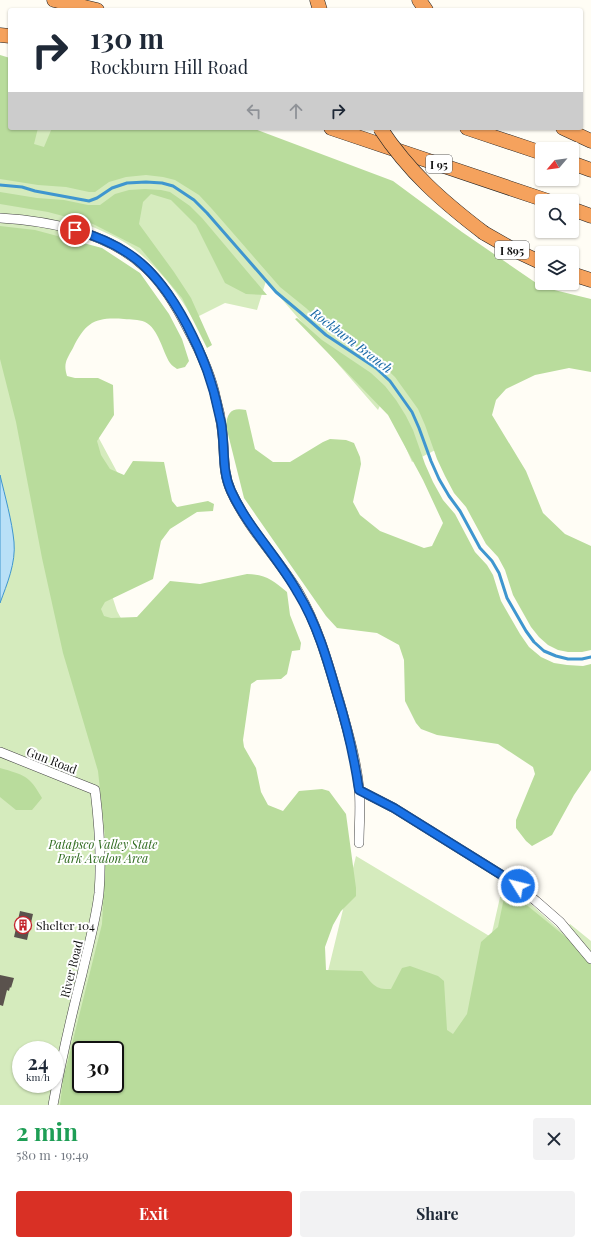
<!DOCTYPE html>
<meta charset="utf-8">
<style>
body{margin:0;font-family:"Playfair Display",serif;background:#f2f2f3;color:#1f2937;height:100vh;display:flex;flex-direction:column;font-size:15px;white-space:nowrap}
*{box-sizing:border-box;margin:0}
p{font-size:13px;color:#747a83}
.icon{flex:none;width:22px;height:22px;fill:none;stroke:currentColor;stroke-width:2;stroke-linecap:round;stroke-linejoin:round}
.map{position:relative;height:1105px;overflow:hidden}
.side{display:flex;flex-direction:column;background:#fff;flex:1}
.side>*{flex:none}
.guide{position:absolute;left:8px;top:8px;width:575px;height:122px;border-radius:4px;box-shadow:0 1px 3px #0004;background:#fff;color:#1f2937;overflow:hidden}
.needle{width:26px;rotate:241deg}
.tools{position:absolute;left:535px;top:142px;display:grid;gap:8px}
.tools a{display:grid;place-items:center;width:44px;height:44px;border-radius:4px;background:#fff;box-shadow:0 1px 3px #0004;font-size:20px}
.speed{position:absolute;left:12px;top:1041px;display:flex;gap:8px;font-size:20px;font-weight:700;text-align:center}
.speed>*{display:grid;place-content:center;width:52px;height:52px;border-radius:50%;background:#fff;box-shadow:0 1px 3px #0004;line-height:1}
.speed small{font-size:10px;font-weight:400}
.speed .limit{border:2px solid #111;border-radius:6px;background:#fff;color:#111}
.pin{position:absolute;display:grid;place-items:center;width:34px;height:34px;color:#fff;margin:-17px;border:2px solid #fff;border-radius:50%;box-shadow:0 1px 4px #0007}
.me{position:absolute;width:44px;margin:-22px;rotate:306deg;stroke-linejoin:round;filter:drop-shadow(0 0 3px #0008)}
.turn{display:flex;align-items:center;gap:14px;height:84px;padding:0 16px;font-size:18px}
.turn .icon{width:52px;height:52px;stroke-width:2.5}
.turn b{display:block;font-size:28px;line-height:34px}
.lanes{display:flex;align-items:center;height:38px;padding:0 16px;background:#0003;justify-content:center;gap:20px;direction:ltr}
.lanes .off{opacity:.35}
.round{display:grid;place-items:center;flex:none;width:42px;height:42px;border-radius:4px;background:#f2f2f3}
.overview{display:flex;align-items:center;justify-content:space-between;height:68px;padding:0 16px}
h1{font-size:24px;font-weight:700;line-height:30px;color:#1e9e55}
.primary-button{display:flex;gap:8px;margin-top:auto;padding:8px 16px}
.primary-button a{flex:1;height:46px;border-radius:4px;background:#d93025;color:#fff;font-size:16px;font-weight:700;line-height:46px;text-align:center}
.primary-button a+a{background:#f2f2f3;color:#1f2937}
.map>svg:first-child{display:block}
.green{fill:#d5ebbd;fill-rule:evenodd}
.forest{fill:#b9dc9c;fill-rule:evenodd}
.water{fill:#b9e0f7;stroke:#3f96cf}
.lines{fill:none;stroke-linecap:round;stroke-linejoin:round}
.stream{stroke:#3f96cf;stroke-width:3}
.building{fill:#5a524d}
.minor-casing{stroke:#444;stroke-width:10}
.highway-casing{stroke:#222;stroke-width:15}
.minor{stroke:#fff;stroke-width:9}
.highway{stroke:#f5a25d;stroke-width:14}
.highway-bridge-casing{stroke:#222;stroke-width:15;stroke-linecap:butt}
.highway-bridge{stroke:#f5a25d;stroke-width:14}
.route-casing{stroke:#114b97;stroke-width:10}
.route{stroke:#1a73e8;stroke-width:7}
.labels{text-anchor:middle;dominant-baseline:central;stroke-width:4;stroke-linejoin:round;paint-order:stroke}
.shield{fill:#fff;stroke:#585858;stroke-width:1}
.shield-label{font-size:11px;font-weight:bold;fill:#111}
.street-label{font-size:12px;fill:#111;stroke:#fff}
.park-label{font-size:12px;font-style:italic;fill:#2f6b1f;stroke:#fff}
.poi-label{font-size:12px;fill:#111;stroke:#fff;text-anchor:start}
.water-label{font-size:13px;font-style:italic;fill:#1768a6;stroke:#fff}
</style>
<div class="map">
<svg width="591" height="1105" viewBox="0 0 591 1105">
<rect width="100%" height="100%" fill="#fffdf5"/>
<path class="green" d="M 0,82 L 10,128 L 151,128 L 251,149 L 447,444 L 412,462 L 384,397 L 378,410 L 266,281 L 257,310 L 225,303 L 193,319 C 178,292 158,267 133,248 C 115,235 93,227 72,219 L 23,316 L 73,390 L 131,498 L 105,574 L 117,611 L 166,701 L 321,1000 L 356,856 L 491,937 L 503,884 L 532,905 L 562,932 L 570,924 L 591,941 L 591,1105 L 0,1105 ZM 21,1050 L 55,1050 L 55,1084 L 21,1084 ZM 81,1050 L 115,1050 L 115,1084 L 81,1084 Z"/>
<g class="forest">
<polygon points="0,55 10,58 10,128 38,128 34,144 44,147 52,128 252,128 393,181 462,232 542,287 591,299 591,372 569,368 535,375 506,389 496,400 492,415 526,471 543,513 565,534 591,546 591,650 582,652 568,652 558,650 548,645 539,637 531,627 513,595 505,570 498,557 486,544 466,507 454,493 445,476 437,459 425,425 418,409 395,377 380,363 330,330 306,308 280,287 212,209 199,195 175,180 163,177 146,175 126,177 109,182 95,192 89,192 66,187 38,185 0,179"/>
<polygon points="145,189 161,190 170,192 190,206 202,218 267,295 246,294 225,283 196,225 171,200 151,194 143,202 139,224 174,272 191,298 212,345 207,348 182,298 140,248 93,224 48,212 0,204 0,192 37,198 64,200 88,205 100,205 115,194 129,190"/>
<path d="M 0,226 L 35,230 L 102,248 L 140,273 L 169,314 L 182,339 L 189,361 L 185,367 L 177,369 C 175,367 172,366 170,363 C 162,351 159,329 145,322 C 138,319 131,320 124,319 C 95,317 86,322 73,348 C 67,359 63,363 67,376 L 75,378 L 98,378 L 113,385 L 114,415 L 97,441 L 101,455 L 110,469 L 124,475 L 133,461 L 164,462 L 172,501 L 177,507 L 208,501 L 214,504 L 213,511 L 197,512 L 170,529 L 161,541 L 153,579 L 105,602 L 101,609 L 104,616 L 111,618 L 137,617 L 170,581 L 200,584 L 247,574 C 267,575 272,580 287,592 L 290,615 L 301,643 L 300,650 L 292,651 L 287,674 L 281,679 L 257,680 L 251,684 L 243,740 L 244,747 L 256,768 L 261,792 L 268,805 L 283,811 L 299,791 L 322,789 L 329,791 L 346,814 L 356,888 L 356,896 L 341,911 L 333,925 L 325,947 L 326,970 L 362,971 C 372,983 374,990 391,989 L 402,968 L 410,966 L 438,976 L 444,981 L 447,1030 L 453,1034 L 467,1014 L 481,942 L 498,927 L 506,888 L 567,938 L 591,964 L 591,1105 L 60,1105 L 63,1080 L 102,924 L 106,846 L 98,771 L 63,653 L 42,558 L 16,422 L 0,359 ZM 81,1050 L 115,1050 L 115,1084 L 81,1084 Z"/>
<path d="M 297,318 L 322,340 L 371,373 L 385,386 L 396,400 L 406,416 L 413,430 L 425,464 L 433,482 L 443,500 L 455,514 L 475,552 L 487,565 L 493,575 L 501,601 L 520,634 L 529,647 L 541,657 L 554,663 L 567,665 L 583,666 L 591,664 L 591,770 L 574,795 L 552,835 L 532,846 L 526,841 L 516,828 L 516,820 L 535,774 L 533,767 L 498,744 L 437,735 L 421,729 L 416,723 L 405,701 L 404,660 L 399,645 L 377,633 L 337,628 L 326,616 L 244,498 L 226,426 C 227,412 232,407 246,410 L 255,449 L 273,462 L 290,462 L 323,442 L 330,439 L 346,440 L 354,443 L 360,457 L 361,464 L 353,502 L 360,515 L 380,531 L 424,548 L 432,546 L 443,523 L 423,480 L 388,415 L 295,319 Z"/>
<path d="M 0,768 C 24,775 29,775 42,798 L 32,810 L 16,810 L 0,797 Z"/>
</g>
<path class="water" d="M 0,475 C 5,496 12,521 14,542 C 16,563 7,584 0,603 Z"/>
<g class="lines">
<polyline class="stream" points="0,185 22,187 35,191 89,201 97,198 112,188 127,183 146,182 162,183 173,186 194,200 207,213 276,292 301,313 326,335 376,368 390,381 412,412 419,428 431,461 439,479 449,496 460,511 480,548 492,561 499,573 507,598 526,631 534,642 544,651 556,656 568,659 582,659 591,657"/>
</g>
<g class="building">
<polygon points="20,911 33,914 27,940 14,937"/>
<polygon points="0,975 14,978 11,988 10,987 9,991 7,990 3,1006 0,1005"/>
</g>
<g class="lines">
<g class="minor-casing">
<g id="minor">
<path d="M 0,218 C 51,221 108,232 146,268 C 164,285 177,307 188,329 C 200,351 211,374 216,399 C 219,409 221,419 222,430 C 225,451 222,472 231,491 C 248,529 278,558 299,593 C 318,626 328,663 339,700 C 347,729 356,758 359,788 C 361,806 359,825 359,843"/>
<path d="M 0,752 L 95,790 C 99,823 102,859 99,893 C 96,920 88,947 82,974 C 71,1017 61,1061 53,1105"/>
<polyline points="359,790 394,808 508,879 536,901 560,922 591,959"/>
</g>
</g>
<g class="highway-casing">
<g id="highway">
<polyline points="54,0 97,10"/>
<polyline points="317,0 320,10"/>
<polyline points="419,0 426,10"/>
<polyline points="0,35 10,36"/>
<polyline points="331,128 548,201"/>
<polyline points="467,128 542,153"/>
<polyline points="563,128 591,141"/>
<polyline points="572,163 591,170"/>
<polyline points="572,209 591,216"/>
<polyline points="484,233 512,249 542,263"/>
<polyline points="572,274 591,280"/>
</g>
</g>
<use href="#minor" class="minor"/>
<use href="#highway" class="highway"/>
<g class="highway-bridge-casing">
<path id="highway-bridge" d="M 380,128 C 409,172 442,201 484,233"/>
</g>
<use href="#highway-bridge" class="highway-bridge"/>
</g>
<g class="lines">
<g class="route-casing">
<path id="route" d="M 75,230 C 93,235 113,243 129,254 C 174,284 209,361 219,414 C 220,419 222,424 222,430 C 225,451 222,472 231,491 C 248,528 278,557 298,593 C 317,624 327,659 337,694 C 347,726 354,756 359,790 L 394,808 L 508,879 L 518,886"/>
</g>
<use href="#route" class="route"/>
</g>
<defs>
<g id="building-ring" transform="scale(0.9)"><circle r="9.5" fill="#fff" stroke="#c4262e" stroke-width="1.5"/><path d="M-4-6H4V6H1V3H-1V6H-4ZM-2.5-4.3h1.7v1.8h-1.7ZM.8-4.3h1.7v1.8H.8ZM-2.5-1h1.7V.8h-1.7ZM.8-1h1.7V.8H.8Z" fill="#c4262e"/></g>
</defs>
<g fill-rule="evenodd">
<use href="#building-ring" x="23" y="925"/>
</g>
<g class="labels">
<g class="shield">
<rect x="426" y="155" width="26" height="18" rx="3"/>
<rect x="495" y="241" width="34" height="18" rx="3"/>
</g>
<g class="shield-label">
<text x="439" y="164">I 95</text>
<text x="512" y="250">I 895</text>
</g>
<g class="street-label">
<text transform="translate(52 760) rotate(21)">Gun Road</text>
<text transform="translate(71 969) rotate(-76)">River Road</text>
</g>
<g class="park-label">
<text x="103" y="844">Patapsco Valley State<tspan x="103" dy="14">Park Avalon Area</tspan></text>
</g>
<g class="poi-label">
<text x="36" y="925">Shelter 104</text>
</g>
<g class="water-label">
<text transform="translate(352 340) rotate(37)">Rockburn Branch</text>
</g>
</g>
</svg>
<div class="tools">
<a><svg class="needle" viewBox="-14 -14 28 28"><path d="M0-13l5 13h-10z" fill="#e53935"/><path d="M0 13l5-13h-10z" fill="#747a83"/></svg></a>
<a><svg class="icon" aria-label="search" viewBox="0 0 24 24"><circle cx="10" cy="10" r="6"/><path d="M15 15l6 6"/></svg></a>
<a><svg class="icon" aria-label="layers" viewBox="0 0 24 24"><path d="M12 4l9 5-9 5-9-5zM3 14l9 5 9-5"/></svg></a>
</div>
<div class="speed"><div>24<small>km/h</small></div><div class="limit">30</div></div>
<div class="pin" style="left:75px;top:230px;background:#d93025"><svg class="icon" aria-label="arrive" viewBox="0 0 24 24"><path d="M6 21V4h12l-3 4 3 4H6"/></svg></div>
<svg class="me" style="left:518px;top:886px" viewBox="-20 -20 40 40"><circle r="17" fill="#1a73e8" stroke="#fff" stroke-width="3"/><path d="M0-11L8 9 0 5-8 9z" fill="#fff"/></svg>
<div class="guide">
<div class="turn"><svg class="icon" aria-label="right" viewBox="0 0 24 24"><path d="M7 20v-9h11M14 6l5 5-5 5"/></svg><div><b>130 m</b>Rockburn Hill Road</div></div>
<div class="lanes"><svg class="icon off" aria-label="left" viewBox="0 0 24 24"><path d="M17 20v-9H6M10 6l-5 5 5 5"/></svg><svg class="icon off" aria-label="ahead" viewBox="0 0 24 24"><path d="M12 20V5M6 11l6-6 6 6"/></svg><svg class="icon" aria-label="right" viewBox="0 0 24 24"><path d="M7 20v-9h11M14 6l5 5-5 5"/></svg></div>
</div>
</div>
<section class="side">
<div class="overview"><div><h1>2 min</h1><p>580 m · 19:49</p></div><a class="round"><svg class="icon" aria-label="close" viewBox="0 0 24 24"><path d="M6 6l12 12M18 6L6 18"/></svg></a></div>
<div class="primary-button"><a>Exit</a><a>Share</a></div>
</section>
